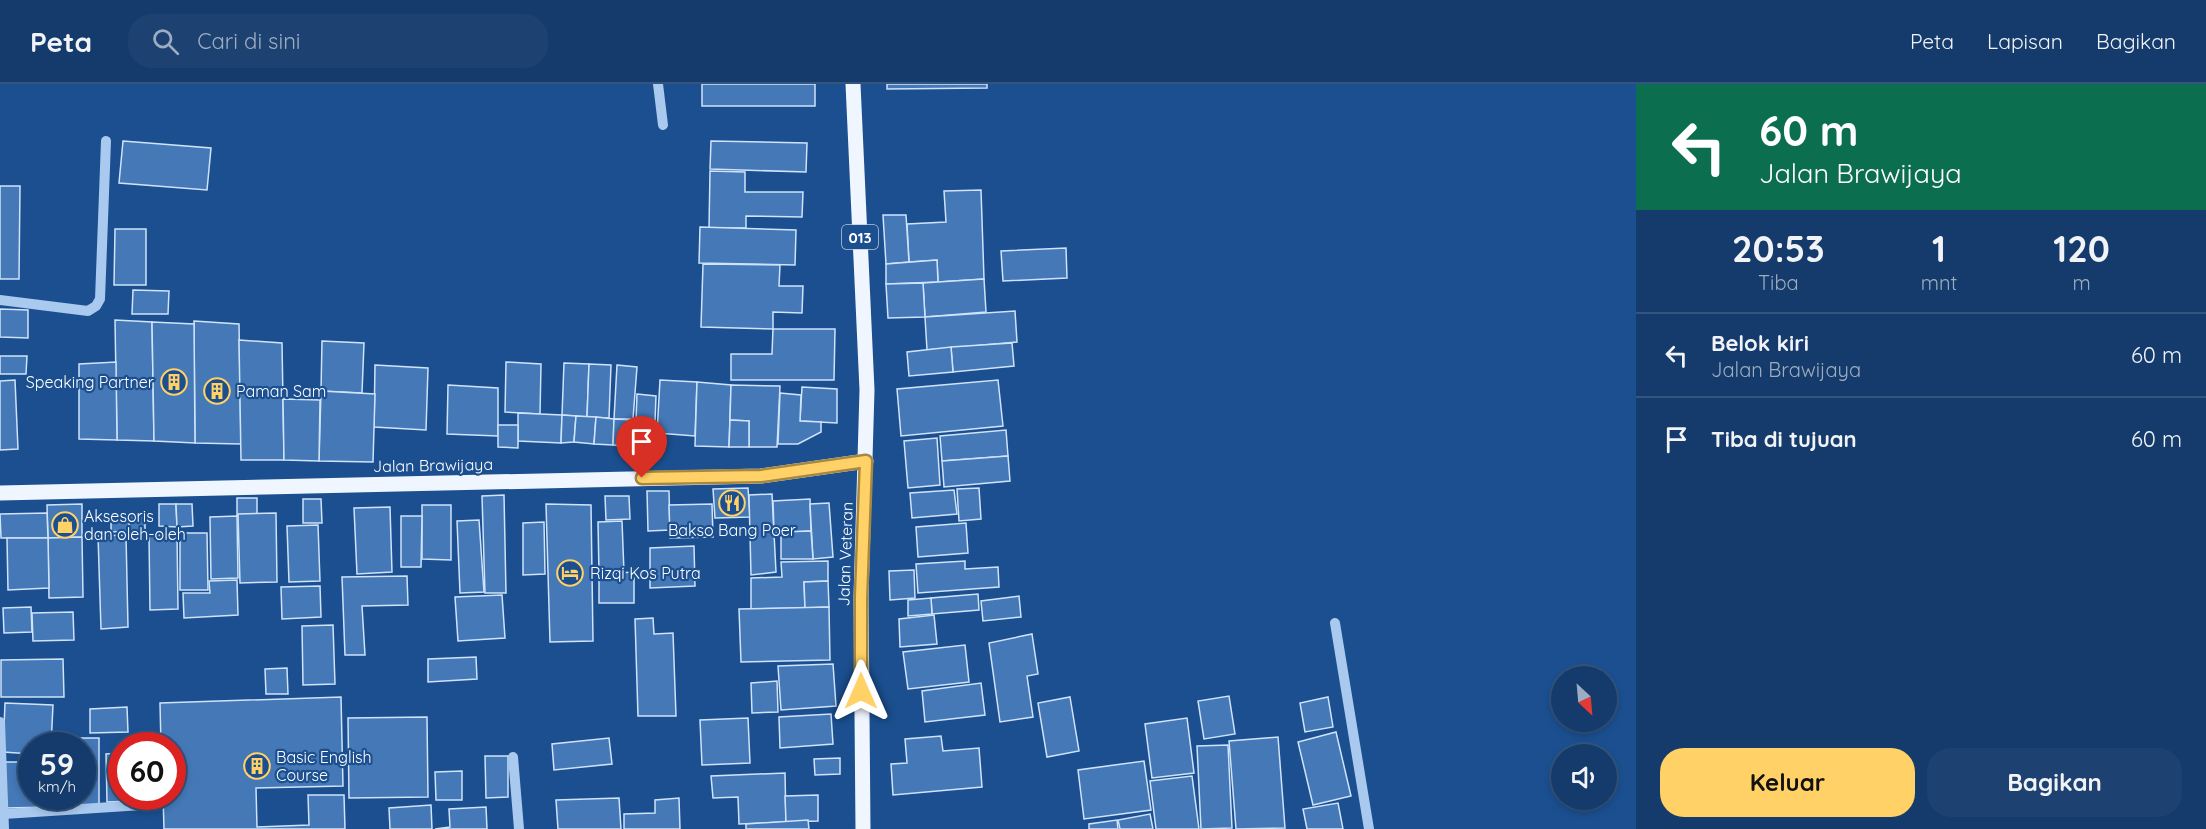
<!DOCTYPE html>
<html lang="id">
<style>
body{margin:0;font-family:Quicksand,sans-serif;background:#1d4271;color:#f1f3f6;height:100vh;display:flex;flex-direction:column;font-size:22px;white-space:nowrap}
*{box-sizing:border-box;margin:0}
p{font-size:20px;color:#9dadc1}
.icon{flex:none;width:33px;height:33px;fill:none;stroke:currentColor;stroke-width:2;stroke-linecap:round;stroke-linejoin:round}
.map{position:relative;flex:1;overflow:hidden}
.details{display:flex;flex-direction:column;background:#143b6b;width:570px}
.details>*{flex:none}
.guide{background:#0b6e4f;color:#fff;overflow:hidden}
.needle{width:39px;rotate:154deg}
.controls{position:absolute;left:1551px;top:582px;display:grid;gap:12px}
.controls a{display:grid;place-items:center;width:66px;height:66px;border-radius:50%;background:#143b6b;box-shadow:0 3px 9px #0003,0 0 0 2px #33557e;font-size:30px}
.speed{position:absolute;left:18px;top:648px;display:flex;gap:12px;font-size:30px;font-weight:700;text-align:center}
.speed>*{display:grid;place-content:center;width:78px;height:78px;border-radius:50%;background:#143b6b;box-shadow:0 3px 9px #0003,0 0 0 2px #33557e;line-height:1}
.speed small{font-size:15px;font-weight:400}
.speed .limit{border:9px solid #d22;background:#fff;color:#111}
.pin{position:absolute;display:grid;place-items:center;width:51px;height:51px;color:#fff;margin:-62px -26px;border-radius:50% 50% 50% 0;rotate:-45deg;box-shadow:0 0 6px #0007}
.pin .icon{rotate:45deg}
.me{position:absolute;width:66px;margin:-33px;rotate:0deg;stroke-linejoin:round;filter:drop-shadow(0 0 4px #0008)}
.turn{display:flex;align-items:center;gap:21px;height:126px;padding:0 24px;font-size:27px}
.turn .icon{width:78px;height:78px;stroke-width:2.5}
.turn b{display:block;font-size:42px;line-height:51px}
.eta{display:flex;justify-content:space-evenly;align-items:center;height:102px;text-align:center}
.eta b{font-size:36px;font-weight:700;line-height:42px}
.action{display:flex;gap:12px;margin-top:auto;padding:12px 24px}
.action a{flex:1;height:69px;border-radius:24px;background:#ffd166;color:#111;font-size:24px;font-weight:700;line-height:69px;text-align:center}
.action a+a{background:#1d4271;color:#f1f3f6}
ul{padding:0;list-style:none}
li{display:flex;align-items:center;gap:18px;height:84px;padding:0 24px;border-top:2px solid #33557e}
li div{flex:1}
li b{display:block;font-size:22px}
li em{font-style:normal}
header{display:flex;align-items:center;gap:36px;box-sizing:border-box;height:84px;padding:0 30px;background:#143b6b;border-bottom:2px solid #33557e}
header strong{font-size:28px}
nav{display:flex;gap:33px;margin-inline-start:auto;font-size:21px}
.search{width:420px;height:54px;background:#1d4271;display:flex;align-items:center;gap:15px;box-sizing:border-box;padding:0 21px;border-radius:24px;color:#9dadc1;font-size:22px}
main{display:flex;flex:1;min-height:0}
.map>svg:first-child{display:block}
.building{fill:#4478b7;stroke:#cfe3fa;stroke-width:1.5}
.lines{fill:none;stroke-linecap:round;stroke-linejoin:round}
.minor{stroke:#a9c9ee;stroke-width:10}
.major{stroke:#f0f6ff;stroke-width:15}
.route-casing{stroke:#a68842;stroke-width:15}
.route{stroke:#ffd166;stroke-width:10}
.labels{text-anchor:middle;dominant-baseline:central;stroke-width:4.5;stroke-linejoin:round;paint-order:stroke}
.shield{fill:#1b4f8f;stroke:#bbcadd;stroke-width:1.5}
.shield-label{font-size:15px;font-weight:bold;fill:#fff}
.poi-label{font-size:16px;fill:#fff;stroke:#1b4f8f;text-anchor:start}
.street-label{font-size:16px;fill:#fff;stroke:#1b4f8f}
</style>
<header>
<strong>Peta</strong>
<div class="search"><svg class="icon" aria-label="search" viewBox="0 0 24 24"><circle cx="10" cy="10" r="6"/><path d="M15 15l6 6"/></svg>Cari di sini</div>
<nav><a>Peta</a><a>Lapisan</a><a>Bagikan</a></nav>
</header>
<main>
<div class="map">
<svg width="1636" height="745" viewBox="0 0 1636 745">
<rect width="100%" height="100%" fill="#1b4f8f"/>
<g class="building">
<rect x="702" y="0" width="113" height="22"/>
<polygon points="887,0 987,0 987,4 887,5"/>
<polygon points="123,57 211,64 207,106 119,99"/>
<polygon points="711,57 807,59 806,88 710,85"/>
<polygon points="710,87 745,88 745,108 803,108 802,133 746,132 746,144 709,144"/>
<polygon points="0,102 20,102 19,195 0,195"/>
<polygon points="981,106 984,195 938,198 937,176 909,178 907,140 946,138 944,107"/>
<polygon points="883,131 906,131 909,178 886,180"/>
<polygon points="700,143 796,146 795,181 699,179"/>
<polygon points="115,145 146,145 146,201 114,201"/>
<polygon points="1066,164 1067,194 1003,197 1001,167"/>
<polygon points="937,176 938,198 886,200 886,180"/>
<polygon points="703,180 780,181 779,202 803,202 802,229 773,228 773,245 701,243"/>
<polygon points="984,195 986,228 925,233 923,199"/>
<polygon points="923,199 925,233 888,234 886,200"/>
<polygon points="133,206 169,207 168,230 132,230"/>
<polygon points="0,225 28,226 28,254 0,253"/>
<polygon points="1015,227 1017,258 927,266 925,233"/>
<polygon points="115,236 152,238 154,357 117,356"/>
<polygon points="194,237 239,240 241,360 195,359"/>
<polygon points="152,238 194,240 195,359 154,357"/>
<polygon points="773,245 835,245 834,296 731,296 731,270 772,270"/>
<polygon points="239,256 282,259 284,376 241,376"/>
<polygon points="322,257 364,259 362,309 321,307"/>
<polygon points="1012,259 1014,282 953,288 951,263"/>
<polygon points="951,263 953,288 909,292 907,268"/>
<polygon points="0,272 27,272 26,290 0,290"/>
<polygon points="116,278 117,356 79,355 79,280"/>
<polygon points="506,278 541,280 540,330 505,328"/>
<polygon points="564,279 589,280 587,333 562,331"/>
<polygon points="589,280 611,281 609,334 587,333"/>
<polygon points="375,281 428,284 426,346 374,343"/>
<polygon points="617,281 637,283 633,335 614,335"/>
<polygon points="15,296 18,365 0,366 0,297"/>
<polygon points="660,296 697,298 695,352 657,349"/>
<polygon points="998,296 1003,342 901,352 897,305"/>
<polygon points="697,298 731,301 729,363 695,362"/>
<polygon points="448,301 498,304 498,352 447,350"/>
<polygon points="731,301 780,302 777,363 749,363 749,337 730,336"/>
<polygon points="802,303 837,305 837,339 800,337"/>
<polygon points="321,307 375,310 373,378 319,377"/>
<polygon points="780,309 801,311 800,337 821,338 821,348 798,360 778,360"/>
<polygon points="637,310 656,312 654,363 635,362"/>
<polygon points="283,315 320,316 319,377 284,376"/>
<polygon points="518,329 562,331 561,359 518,357"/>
<polygon points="562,331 576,332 574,358 561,359"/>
<polygon points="576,332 596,333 594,360 574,358"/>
<polygon points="596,333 614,335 613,361 594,360"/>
<polygon points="614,335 634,336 632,362 613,361"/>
<polygon points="730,336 749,337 749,363 729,363"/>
<polygon points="498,341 518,341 518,364 498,363"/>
<polygon points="1006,346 1008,372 942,377 940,352"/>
<polygon points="937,354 940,401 908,404 904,357"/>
<polygon points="1008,372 1010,397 944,403 942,377"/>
<polygon points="748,404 750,433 715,434 713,405"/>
<polygon points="979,404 981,435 959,437 957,405"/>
<polygon points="954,406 957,430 912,434 910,409"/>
<polygon points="647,407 669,407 670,446 648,447"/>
<polygon points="772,410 776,488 751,491 749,411"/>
<polygon points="504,411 506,509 485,509 482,412"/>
<polygon points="605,412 629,412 630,435 606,436"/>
<rect x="237" y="414" width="20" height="18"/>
<polygon points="303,415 321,415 322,439 303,439"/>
<polygon points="810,415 811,447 774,449 773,417"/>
<polygon points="829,419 833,473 813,475 810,420"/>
<polygon points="82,420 82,453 48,454 47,421"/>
<polygon points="159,420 176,420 177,443 159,442"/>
<polygon points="176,420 192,420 193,442 177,443"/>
<polygon points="546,420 591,421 593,557 550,558"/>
<polygon points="712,420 713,453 670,454 669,421"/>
<polygon points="422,421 451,421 451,476 422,475"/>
<polygon points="390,423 392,488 357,490 354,424"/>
<polygon points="47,429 48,454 1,454 0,430"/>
<polygon points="145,429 145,446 129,447 129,430"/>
<polygon points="276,429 277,498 240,499 238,430"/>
<polygon points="111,430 129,430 129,447 111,448"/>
<polygon points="237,432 238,494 211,495 210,433"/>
<polygon points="401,432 422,432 421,483 401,483"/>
<polygon points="479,436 484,508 460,509 457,437"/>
<polygon points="622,437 624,489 599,490 598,438"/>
<polygon points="544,438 545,490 523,491 523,439"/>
<polygon points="966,439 968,469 918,473 916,443"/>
<polygon points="318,441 320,497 289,498 287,442"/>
<polygon points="811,447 813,475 781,475 781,448"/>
<polygon points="180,449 207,449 208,506 180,506"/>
<polygon points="126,451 128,543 101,545 98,452"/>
<polygon points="149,451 177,451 178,525 150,526"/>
<polygon points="82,453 83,513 49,514 48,454"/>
<polygon points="7,454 48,454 49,504 8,506"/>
<polygon points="694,462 695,502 650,504 650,464"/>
<polygon points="828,477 828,497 804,498 805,524 751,525 751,494 782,493 781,478"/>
<polygon points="965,477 965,485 998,483 999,503 918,509 916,480"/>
<polygon points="914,486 915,514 890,516 889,487"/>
<polygon points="634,488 634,519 599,519 599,490"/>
<polygon points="407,492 408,521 362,522 365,571 345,571 342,493"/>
<polygon points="237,496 238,531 184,534 183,509 210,509 209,497"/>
<polygon points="828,497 829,523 805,524 804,498"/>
<polygon points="320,502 321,533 282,535 281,503"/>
<polygon points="978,510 979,526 932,530 931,514"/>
<polygon points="502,511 505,554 458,557 455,513"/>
<polygon points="1019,512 1021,533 983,537 981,517"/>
<polygon points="931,514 932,530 908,532 908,516"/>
<polygon points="31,523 32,548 4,549 3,524"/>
<polygon points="829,523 830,576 741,578 739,525"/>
<polygon points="73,528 74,556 33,557 32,529"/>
<polygon points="934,531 937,560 900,563 899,535"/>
<polygon points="653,534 654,550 673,549 676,632 638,632 635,535"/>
<polygon points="333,541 335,600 303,601 302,542"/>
<polygon points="1032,550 1038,590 1027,592 1033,633 1000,638 989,559"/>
<polygon points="965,561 969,598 908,605 903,568"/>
<polygon points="476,573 477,595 428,598 428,575"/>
<polygon points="63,575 64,613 1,613 1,576"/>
<polygon points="833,580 836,622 781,626 778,582"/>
<polygon points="287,584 288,610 266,610 265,585"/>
<polygon points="777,597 778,628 752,629 751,599"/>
<polygon points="981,599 985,631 925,638 922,607"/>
<polygon points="1229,612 1235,650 1204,655 1198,617"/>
<polygon points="341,613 343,702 256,704 257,743 309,741 308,711 344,711 345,745 164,745 163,712 172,712 172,662 161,662 160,619"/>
<polygon points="1070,613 1079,667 1047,673 1038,619"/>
<polygon points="1328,613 1333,643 1305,648 1300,619"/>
<polygon points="5,619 53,621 51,662 32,662 32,670 3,668"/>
<polygon points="127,623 128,648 90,649 90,625"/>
<polygon points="831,630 833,660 780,664 779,633"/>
<polygon points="427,633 428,713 349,714 348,634"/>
<polygon points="748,634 750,679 702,681 700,636"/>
<polygon points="1187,634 1194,689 1152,694 1145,640"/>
<polygon points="1336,648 1351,712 1313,721 1298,658"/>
<polygon points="941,652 943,667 979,664 982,703 893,711 891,680 907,679 905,655"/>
<polygon points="1278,653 1285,744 1236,745 1229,657"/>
<polygon points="54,654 99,654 99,721 54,721 54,712 82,712 82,662 54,662"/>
<polygon points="609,654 612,680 554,686 552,660"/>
<polygon points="1228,661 1232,744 1201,745 1197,662"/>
<polygon points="122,669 122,712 132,712 132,717 107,718 106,670"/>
<polygon points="485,672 508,672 508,713 486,714"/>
<polygon points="840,674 840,690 815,691 814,675"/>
<polygon points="1144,677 1151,726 1084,735 1078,686"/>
<polygon points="5,678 32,678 32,712 52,712 52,723 6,724"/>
<polygon points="462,687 462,716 436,716 435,688"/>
<polygon points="785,689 786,738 739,740 738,713 713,714 711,692"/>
<polygon points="1192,692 1199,745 1156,745 1150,697"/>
<polygon points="818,711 818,737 786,738 785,712"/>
<polygon points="619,714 621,745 558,745 556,716"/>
<polygon points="679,714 680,745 624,745 624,730 655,729 655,716"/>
<polygon points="1338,719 1343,745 1307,745 1303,725"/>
<polygon points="431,721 432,745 390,745 389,724"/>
<polygon points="486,723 487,745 435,745 450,743 449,725"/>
<polygon points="1150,730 1153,745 1120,745 1118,736"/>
<polygon points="808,736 809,745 746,745 746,740"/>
<polygon points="1117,736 1118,745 1089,745 1089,740"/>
</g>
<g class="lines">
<g class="minor">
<polyline points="658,0 663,41"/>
<polyline points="0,216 88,227 96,222 100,215 106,57"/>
<polyline points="1335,539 1369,745"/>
<polyline points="0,638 4,745"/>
<polyline points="513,673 519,745"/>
<polyline points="4,730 158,720"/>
</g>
<g class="major">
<polyline points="853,0 867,306 861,513 863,745"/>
<polyline points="0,409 761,392 866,377"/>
</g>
</g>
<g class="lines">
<g class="route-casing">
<polyline id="route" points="642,394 761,392 866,377 861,513 861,607"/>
</g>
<use href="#route" class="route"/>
</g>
<defs>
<g id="building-ring" transform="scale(1.35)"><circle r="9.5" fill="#1b4f8f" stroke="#ffd166" stroke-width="1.5"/><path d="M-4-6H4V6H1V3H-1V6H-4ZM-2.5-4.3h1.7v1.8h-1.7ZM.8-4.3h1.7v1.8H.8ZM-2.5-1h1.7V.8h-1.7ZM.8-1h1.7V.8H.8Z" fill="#ffd166"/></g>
<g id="restaurant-ring" transform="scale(1.35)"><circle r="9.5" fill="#1b4f8f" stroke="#ffd166" stroke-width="1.5"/><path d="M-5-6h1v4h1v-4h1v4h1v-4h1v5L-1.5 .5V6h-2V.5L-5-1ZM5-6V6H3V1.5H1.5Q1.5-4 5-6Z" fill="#ffd166"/></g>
<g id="shop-ring" transform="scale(1.35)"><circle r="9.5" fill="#1b4f8f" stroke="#ffd166" stroke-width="1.5"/><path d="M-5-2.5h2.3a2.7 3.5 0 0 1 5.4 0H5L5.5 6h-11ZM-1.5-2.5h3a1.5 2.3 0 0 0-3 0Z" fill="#ffd166"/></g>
<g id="hotel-ring" transform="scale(1.35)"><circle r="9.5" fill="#1b4f8f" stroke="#ffd166" stroke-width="1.5"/><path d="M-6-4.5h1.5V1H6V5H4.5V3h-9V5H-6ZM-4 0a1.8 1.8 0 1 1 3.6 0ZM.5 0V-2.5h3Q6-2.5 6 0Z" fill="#ffd166"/></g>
</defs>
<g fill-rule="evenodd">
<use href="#building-ring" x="174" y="298"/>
<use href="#building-ring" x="217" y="307"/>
<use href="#restaurant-ring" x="732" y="419"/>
<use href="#shop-ring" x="65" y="441"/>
<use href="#hotel-ring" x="570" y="489"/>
<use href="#building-ring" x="257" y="682"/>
</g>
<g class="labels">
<rect class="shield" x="842" y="141" width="36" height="24" rx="4.5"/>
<g class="shield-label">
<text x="860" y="153">013</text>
</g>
<g class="poi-label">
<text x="154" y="298" text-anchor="end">Speaking Partner</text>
<text x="236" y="307">Paman Sam</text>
<text x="84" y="432">Aksesoris<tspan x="84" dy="18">dan oleh-oleh</tspan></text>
<text x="732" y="446" text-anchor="middle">Bakso Bang Poer</text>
<text x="590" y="489">Rizqi Kos Putra</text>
<text x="276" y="673">Basic English<tspan x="276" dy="18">Course</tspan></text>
</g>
<g class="street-label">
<text transform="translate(433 381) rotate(-1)">Jalan Brawijaya</text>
<text transform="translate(845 470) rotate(-88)">Jalan Veteran</text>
</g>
</g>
</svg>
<div class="controls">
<a><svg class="needle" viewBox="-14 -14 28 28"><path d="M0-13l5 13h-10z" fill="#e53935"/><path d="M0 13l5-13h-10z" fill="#9dadc1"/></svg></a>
<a><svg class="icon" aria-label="sound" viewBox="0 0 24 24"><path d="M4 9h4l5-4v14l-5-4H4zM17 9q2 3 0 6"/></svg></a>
</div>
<div class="speed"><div>59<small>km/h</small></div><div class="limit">60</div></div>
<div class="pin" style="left:642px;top:394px;background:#d93025"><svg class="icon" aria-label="arrive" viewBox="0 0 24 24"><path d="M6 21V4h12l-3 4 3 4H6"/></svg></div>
<svg class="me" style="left:861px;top:607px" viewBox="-20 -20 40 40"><path d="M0-17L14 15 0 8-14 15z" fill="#ffd166" stroke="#fff" stroke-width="4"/></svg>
</div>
<section class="details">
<div class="guide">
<div class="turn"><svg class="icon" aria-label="left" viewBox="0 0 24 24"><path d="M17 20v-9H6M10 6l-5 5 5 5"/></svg><div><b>60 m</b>Jalan Brawijaya</div></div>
</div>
<div class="eta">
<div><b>20:53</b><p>Tiba</p></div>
<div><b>1</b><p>mnt</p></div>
<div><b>120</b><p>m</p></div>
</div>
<ul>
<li><svg class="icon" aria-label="left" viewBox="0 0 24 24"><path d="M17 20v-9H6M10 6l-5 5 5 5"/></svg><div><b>Belok kiri</b><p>Jalan Brawijaya</p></div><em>60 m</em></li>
<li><svg class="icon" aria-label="arrive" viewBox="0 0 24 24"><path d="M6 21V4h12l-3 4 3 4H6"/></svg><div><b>Tiba di tujuan</b></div><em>60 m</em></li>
</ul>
<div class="action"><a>Keluar</a><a>Bagikan</a></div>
</section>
</main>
